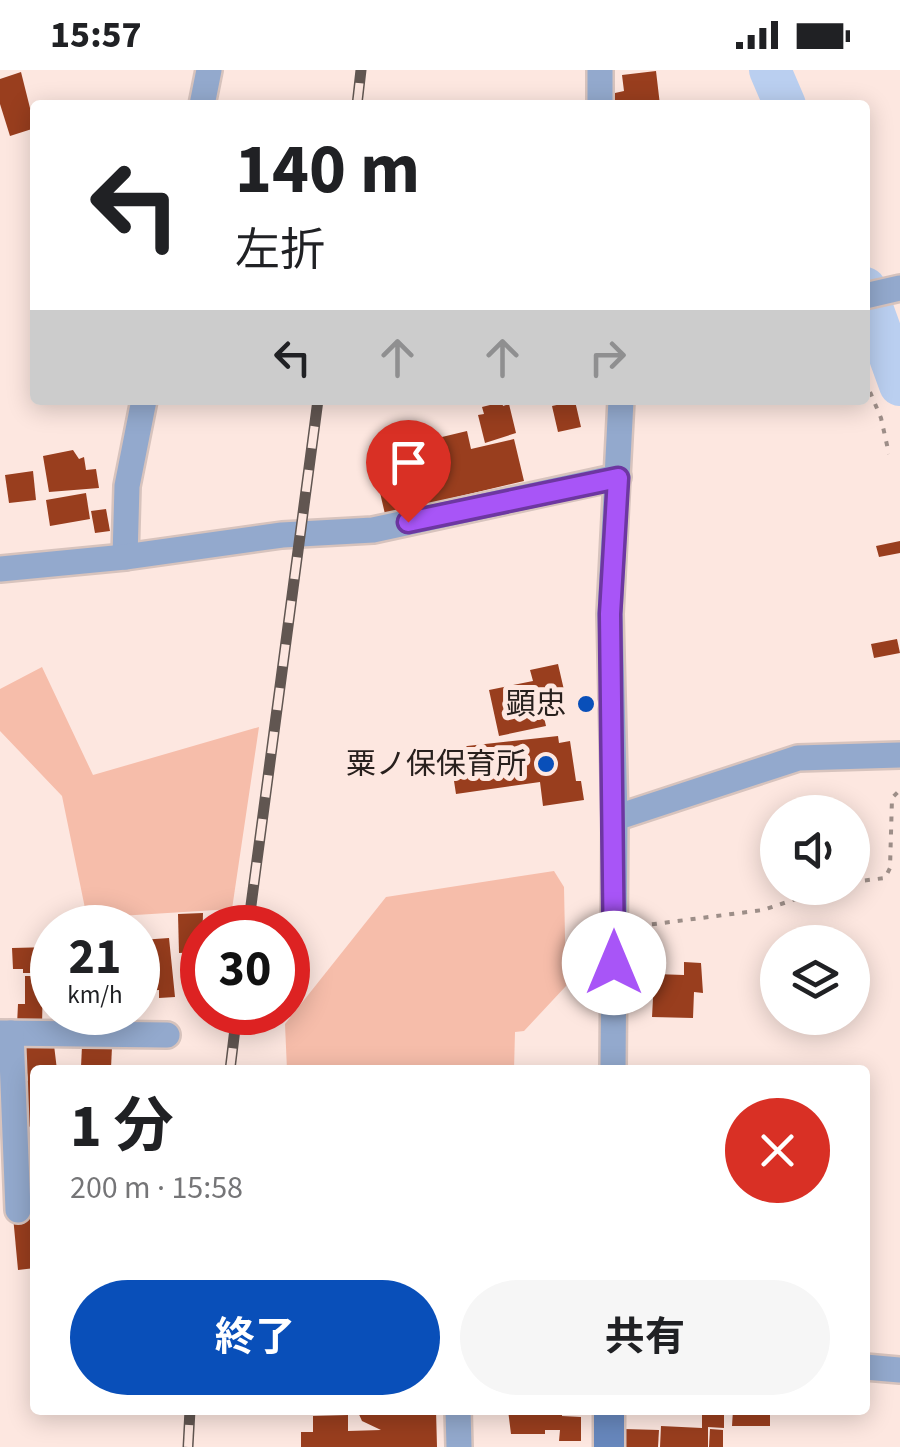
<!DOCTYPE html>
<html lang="ja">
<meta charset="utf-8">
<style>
body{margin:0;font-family:"Source Sans 3","Noto Sans JP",sans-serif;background:#f6f6f6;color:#202124;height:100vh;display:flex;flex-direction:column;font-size:38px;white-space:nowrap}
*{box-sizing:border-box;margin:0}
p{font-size:32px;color:#757577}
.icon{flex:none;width:55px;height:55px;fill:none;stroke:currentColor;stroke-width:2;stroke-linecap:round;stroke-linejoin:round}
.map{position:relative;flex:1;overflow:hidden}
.drawer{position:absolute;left:30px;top:995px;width:840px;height:350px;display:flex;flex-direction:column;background:#fff;border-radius:10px;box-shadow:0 5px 25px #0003}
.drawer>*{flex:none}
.hud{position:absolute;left:30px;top:30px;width:840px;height:305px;border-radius:10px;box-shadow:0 5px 25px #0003;background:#fff;color:#202124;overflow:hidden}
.controls{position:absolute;left:760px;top:725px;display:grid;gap:20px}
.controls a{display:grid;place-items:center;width:110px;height:110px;border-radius:50%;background:#fff;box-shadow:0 5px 25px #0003;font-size:50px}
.speed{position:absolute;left:30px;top:835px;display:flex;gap:20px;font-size:50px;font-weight:700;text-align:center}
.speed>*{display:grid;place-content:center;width:130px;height:130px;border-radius:50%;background:#fff;box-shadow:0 5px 25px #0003;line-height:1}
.speed small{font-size:25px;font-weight:400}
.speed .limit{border:15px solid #d22;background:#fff;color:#111}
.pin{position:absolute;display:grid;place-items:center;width:85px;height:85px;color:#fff;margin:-102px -42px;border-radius:50% 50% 50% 0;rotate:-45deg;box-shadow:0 0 10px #0007}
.pin .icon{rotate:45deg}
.me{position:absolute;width:110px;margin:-55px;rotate:0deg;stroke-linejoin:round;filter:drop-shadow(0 0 8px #0008)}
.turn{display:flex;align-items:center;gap:35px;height:210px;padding:0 40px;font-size:45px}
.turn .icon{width:130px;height:130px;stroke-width:2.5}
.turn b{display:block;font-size:70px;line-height:85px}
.lanes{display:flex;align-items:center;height:95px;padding:0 40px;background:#0003;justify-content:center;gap:50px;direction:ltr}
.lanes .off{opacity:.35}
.round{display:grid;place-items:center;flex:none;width:105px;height:105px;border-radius:52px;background:#f6f6f6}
.head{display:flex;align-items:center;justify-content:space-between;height:170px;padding:0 40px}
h1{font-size:60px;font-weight:700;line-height:75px}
.cta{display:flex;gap:20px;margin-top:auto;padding:20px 40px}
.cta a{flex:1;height:115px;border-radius:60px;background:#094fb9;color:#fff;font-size:40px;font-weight:700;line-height:115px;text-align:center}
.cta a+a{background:#f6f6f6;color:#202124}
.status{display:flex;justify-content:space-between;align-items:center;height:70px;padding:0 50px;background:#fff;direction:ltr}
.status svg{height:28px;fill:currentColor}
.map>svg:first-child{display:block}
.green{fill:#f6bdaa}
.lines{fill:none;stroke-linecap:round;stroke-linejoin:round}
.river{stroke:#bacff0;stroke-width:42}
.building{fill:#993e1e}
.street-casing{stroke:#d7c3bd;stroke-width:30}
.secondary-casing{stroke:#d7c3bd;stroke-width:35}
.path{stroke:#9d8e88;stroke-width:4;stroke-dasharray:5 8;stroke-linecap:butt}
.street{stroke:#93a9cd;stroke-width:25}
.secondary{stroke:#6787bc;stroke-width:30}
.rail-casing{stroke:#615651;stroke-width:11}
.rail{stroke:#fde7e0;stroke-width:8;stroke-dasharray:22;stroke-linecap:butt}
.route-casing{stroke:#6d37a1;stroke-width:25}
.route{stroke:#a855f7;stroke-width:18}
.poi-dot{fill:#094fb9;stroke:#fde7e0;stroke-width:4}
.labels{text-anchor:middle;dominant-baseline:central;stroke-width:10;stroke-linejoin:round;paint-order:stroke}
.poi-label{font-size:30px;fill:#28201d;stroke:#fde7e0;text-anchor:end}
</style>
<div class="status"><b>15:57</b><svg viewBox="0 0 49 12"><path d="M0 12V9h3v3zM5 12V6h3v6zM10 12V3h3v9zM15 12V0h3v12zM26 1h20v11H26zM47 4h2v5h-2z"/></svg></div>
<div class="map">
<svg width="900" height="1377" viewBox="0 0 900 1377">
<rect width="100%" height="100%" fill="#fde7e0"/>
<g class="green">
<polygon points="42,597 93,705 259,657 232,839 87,848 62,726 0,661 0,619"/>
<polygon points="554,801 564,817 566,916 524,961 515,962 514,1000 287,1000 285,954 386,827"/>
</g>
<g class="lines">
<g class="river">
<polyline points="770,0 785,35"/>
<polyline points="865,218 900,315"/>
</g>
</g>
<g class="building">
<polygon points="656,1 660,35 607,35 606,25 624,21 622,5"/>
<polygon points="21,2 35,58 10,66 0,34 0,9"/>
<polygon points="575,331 581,357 558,362 552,336"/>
<polygon points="502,332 503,336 509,334 516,363 485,373 478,345 484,344 482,337"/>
<polygon points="467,361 471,379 514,369 524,411 385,444 371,384"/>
<polygon points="73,380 79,389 84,387 86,400 96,399 99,418 49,422 43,386"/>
<polygon points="33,401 36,430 9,433 5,405"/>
<polygon points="86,423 90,449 50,456 46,430"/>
<polygon points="106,439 110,461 95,463 91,441"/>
<polygon points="900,471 900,483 879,487 876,476"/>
<polygon points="897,569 900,583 874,588 871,574"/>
<polygon points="558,594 567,633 542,639 546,656 499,666 489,620 533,611 530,600"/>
<polygon points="558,666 559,673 570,671 576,711 581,711 584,730 543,736 540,712 456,724 449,678"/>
<polygon points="203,843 202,882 179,883 178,844"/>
<polygon points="625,867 660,868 655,904 684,905 684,892 701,893 703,923 694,922 693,948 652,947 653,928 639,927 640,903 645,903 645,894 624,893"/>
<polygon points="169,868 175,927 159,928 159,920 142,921 142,911 138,912 138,877 141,877 141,870"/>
<polygon points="52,877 52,903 23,903 23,899 13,899 12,878"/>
<polygon points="25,906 43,906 42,956 17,955 18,934 25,934"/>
<polygon points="54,975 57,1000 35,1000 35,1056 27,1057 21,1012 28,1011 24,978"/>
<polygon points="82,976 112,977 111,998 81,997"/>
<polygon points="35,1133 35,1198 18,1200 13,1146 27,1134"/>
<polygon points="357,1340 386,1340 392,1345 391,1340 436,1340 437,1377 301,1377 301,1362 313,1362 313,1346 348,1345 348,1361 381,1360 362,1351"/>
<polygon points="508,1340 562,1340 562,1346 581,1347 581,1371 559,1371 560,1360 545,1360 545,1364 511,1364"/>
<polygon points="702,1340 724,1340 724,1358 708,1357 708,1377 660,1377 661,1356 702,1358"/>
<polygon points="733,1340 770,1340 770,1356 732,1356"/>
<polygon points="624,1359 659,1360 658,1377 623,1377"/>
<polygon points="710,1359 723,1360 723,1377 709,1377"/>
</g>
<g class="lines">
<g class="street-casing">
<g id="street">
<polyline points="202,35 209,0"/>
<polyline points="600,35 600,0"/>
<polyline points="865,226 900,218"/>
<polyline points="125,487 127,416 144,330"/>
<polyline points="0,499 125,487 282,465 373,460 618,407"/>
<polyline points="615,748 798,688 900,685"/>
<polyline points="0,963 167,965"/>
<polyline points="11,963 18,1140"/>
<polyline points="613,1000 615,748 610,544 621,330"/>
<polyline points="865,1297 900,1300"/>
<polyline points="458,1340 459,1377"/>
</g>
</g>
<g class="secondary-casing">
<polyline id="secondary" points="609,1377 609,1340"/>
</g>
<g class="path">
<polyline points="865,310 881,348 889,384"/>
<polyline points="852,812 885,808 890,798 892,728 900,720"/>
<polyline points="639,856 763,840 829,818"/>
</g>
<use href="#street" class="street"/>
<use href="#secondary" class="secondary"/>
<g class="rail-casing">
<g id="rail">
<polyline points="357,35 361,0"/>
<polyline points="248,858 318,330"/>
<polyline points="230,1000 237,942"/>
<polyline points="188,1377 190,1340"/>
</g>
</g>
<use href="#rail" class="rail"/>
</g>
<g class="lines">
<g class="route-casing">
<polyline id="route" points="408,452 618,408 610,544 614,893"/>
</g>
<use href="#route" class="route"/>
</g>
<g class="poi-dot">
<circle cx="586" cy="634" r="10"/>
<circle cx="546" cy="694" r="10"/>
</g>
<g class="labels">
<g class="poi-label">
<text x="566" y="634">顕忠</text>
<text x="526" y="694">粟ノ保保育所</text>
</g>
</g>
</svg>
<div class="controls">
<a><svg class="icon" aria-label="sound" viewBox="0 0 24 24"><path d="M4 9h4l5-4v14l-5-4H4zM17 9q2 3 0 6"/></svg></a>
<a><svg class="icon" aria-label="layers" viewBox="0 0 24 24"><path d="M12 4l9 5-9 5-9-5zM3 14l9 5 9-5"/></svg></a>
</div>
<div class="speed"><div>21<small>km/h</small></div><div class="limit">30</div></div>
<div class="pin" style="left:408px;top:452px;background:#d93025"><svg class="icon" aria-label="arrive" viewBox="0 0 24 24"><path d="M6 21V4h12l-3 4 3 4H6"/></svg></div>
<svg class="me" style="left:614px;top:893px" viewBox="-20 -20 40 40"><circle r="19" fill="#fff"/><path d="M0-13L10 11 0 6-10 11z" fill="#a855f7"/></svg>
<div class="hud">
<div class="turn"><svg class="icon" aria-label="left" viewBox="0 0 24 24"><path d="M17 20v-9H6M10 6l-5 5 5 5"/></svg><div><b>140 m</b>左折</div></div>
<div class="lanes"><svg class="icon" aria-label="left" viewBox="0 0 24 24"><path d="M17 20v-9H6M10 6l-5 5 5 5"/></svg><svg class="icon off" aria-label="ahead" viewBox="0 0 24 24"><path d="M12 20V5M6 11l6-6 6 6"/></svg><svg class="icon off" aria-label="ahead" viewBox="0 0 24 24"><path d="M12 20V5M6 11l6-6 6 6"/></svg><svg class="icon off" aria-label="right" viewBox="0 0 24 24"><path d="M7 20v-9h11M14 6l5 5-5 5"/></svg></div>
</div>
<section class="drawer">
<div class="head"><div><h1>1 分</h1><p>200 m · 15:58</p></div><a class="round" style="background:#d93025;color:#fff"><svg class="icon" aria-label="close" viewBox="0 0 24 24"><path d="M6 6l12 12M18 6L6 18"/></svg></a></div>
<div class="cta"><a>終了</a><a>共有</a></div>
</section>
</div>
